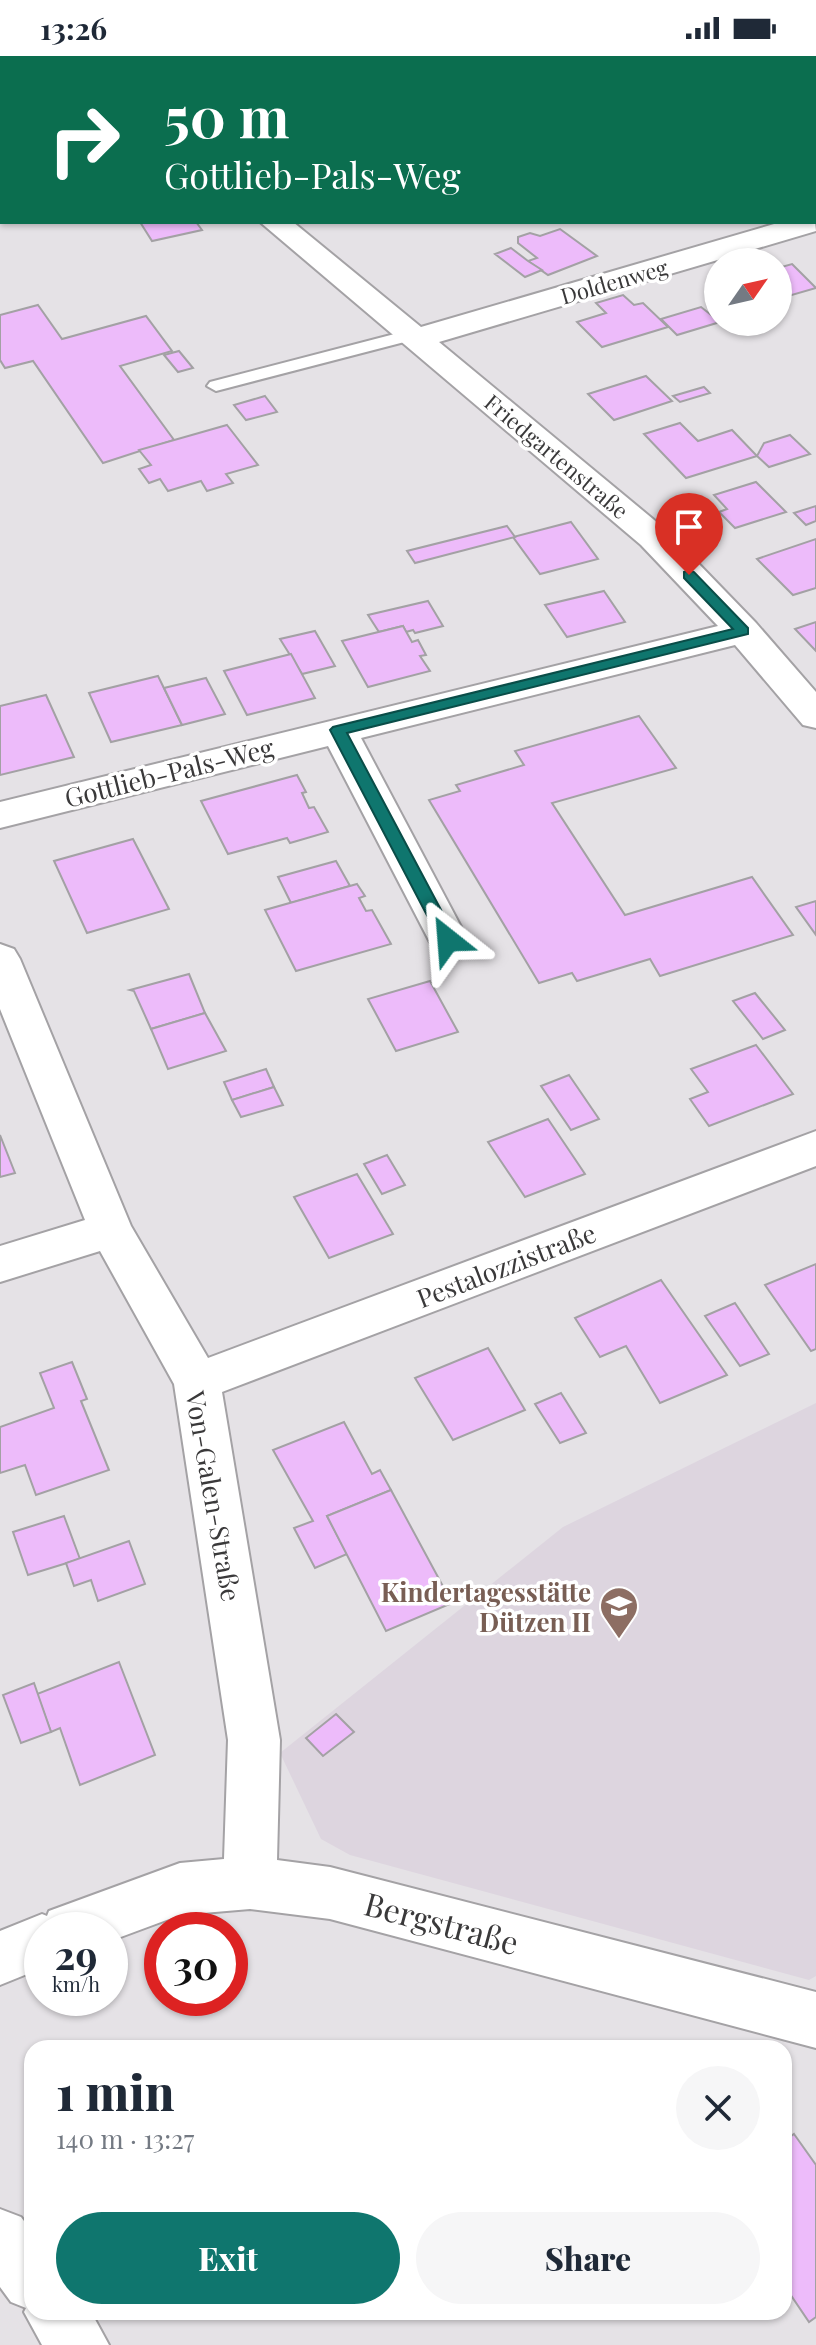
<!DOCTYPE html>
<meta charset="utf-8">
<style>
body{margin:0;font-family:"Playfair Display",serif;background:#f6f6f7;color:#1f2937;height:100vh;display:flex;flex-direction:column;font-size:30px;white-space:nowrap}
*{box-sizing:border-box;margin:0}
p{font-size:26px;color:#747a83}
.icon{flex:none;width:44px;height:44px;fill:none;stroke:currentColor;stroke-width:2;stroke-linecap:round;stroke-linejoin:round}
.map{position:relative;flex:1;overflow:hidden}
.sheet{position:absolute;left:24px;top:1984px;width:768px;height:280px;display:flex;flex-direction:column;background:#fff;border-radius:24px;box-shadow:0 2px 6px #0004}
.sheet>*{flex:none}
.top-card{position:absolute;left:0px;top:0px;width:816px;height:168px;box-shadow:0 2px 6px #0004;background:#0b6e4f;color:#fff;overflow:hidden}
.needle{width:52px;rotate:56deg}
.controls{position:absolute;left:704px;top:192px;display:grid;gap:16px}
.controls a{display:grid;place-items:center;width:88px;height:88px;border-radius:50%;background:#fff;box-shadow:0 2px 6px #0004;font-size:40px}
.speed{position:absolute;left:24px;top:1856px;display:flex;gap:16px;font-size:40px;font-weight:700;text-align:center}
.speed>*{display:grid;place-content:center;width:104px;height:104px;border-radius:50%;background:#fff;box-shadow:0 2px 6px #0004;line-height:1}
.speed small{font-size:20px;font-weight:400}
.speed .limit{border:12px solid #d22;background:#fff;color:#111}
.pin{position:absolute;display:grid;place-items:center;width:68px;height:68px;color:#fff;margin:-82px -34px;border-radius:50% 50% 50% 0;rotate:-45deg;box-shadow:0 0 8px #0007}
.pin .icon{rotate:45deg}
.me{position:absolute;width:88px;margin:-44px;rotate:332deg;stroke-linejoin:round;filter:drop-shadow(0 0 6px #0008)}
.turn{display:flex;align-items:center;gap:28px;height:168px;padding:0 32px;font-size:36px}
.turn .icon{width:104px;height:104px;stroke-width:2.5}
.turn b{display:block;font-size:56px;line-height:68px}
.round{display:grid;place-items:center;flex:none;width:84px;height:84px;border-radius:42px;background:#f6f6f7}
.summary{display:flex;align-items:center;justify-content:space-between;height:136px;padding:0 32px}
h1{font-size:48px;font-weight:800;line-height:60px}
.cta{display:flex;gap:16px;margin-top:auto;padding:16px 32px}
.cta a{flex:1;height:92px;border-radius:48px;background:#0f766e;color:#fff;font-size:32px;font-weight:800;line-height:92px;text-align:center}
.cta a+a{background:#f6f6f7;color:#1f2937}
.status{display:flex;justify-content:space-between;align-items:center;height:56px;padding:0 40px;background:#fff;direction:ltr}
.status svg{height:22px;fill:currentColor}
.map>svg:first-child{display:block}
.built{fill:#ddd5df}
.building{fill:#edbbfa;stroke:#a3a1a4;stroke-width:2}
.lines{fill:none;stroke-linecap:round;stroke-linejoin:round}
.lane-casing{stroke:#a4a2a5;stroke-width:4}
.street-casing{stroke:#a4a2a5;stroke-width:4}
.lane{fill:#fff;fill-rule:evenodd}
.street{fill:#fff;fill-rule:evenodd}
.route{fill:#0f766e;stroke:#0a4d48;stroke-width:2}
.labels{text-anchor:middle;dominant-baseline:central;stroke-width:7;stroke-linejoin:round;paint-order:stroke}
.far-street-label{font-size:22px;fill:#3a393a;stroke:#fff}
.street-label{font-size:26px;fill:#3a393a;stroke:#fff}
.education-label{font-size:26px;font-weight:bold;fill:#785e54;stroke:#fff;text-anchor:end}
.near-street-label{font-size:32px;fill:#3a393a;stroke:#fff}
</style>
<div class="status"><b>13:26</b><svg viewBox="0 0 49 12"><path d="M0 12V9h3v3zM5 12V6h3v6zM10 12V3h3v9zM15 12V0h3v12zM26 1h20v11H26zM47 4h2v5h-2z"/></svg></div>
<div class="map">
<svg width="816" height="2289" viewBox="0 0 816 2289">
<rect width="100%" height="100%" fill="#e5e2e6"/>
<polygon class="built" points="816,1347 816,1920 809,1924 350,1799 321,1783 280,1697 563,1471"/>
<g class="building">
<polygon points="140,166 196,166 202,174 152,185"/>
<polygon points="560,173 597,200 548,219 528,205 537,202 518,187 518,181 530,177 540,180"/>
<polygon points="511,192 528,205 542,214 525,221 495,198"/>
<polygon points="792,208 816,232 778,243 778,212"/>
<polygon points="623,239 634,249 643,247 668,271 602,291 577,266 606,257 596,247"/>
<polygon points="38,249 62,283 146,260 172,295 120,310 174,384 103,407 33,305 5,312 0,304 0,259"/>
<polygon points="701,251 720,266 677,279 661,263"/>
<polygon points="179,295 193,312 178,316 164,299"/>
<polygon points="646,320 672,345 614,364 588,338"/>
<polygon points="704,331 710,337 680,346 673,340"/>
<polygon points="265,340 277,356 246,364 234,349"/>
<polygon points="680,367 698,385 732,374 757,400 686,422 644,378"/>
<polygon points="227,369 258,409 226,418 233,427 207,435 201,425 168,435 160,423 149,427 139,413 151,409 139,394"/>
<polygon points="790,379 810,398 769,411 757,400 764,387"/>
<polygon points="756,426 786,456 735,472 719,456 727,453 714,439"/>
<polygon points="816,450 816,465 806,469 794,457"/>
<polygon points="571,466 598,503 540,518 513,481"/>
<polygon points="507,470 515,481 415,507 407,495"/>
<polygon points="816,483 816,532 793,539 757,503"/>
<polygon points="604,535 625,566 567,581 545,549"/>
<polygon points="428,545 443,570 415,577 413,574 406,576 403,570 379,576 368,559"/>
<polygon points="816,566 816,595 795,573"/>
<polygon points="403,570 412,586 418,584 426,599 420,600 430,615 368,631 342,585"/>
<polygon points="315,575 335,610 302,618 280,583"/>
<polygon points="291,598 315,642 247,659 224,615"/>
<polygon points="158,620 182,669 111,686 89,637"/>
<polygon points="206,622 225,658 182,669 164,632"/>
<polygon points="46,639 74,701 0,719 0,650"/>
<polygon points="639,660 676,712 552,747 625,859 752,821 793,879 660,920 650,903 577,925 572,917 539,927 429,744 460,735 456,729 524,709 515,695"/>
<polygon points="297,719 306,736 302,737 309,752 314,751 328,776 290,787 287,782 228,798 201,745"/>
<polygon points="133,783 169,853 87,877 54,805"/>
<polygon points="336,805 350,830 291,847 278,821"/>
<polygon points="357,828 365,840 359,842 366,855 372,854 391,888 296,915 265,854"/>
<polygon points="816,845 816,879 796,851"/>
<polygon points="189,918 205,957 151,973 134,935 130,934"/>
<polygon points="430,925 458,976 396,995 368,943"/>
<polygon points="755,937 785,974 763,983 733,945"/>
<polygon points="205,957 226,995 168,1013 151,973"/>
<polygon points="756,989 793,1038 709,1070 690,1043 708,1036 691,1013"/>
<polygon points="266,1013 274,1031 232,1044 224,1026"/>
<polygon points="569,1019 599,1063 571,1074 541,1030"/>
<polygon points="274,1031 283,1049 241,1061 232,1044"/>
<polygon points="548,1063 585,1118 525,1141 488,1086"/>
<polygon points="0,1079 15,1117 0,1121"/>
<polygon points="387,1099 405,1129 382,1138 364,1108"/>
<polygon points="357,1118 393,1178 329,1202 294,1141"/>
<polygon points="816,1208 816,1293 811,1295 765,1229"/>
<polygon points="661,1224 727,1319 660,1347 626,1290 600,1301 575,1262"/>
<polygon points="735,1247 769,1298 740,1310 705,1260"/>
<polygon points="488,1292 525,1354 453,1384 415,1322"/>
<polygon points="72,1306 87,1343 81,1345 109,1414 36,1439 25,1409 0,1417 0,1371 54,1352 40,1317"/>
<polygon points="561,1337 586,1377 560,1387 535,1348"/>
<polygon points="344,1366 372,1418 380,1414 391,1434 327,1460 347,1498 315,1512 294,1472 313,1465 273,1394"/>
<polygon points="391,1434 452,1547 386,1575 327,1460"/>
<polygon points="64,1460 80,1503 28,1519 13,1476"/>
<polygon points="129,1485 145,1528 98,1545 91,1524 74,1530 66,1507"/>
<polygon points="119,1606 155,1699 80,1729 60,1672 51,1676 37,1638"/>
<polygon points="34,1627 51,1676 21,1687 3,1639"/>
<polygon points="336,1658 354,1676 323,1700 306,1682"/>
<polygon points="794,2078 816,2109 816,2261 809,2266 784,2229 784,2085"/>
</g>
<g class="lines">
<g class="lane-casing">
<g id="lane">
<rect x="0" y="75" width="2" height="10"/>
<polygon points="410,274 419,279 416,283 216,335 207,330 210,326"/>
</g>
</g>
<g class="street-casing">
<g id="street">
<polygon points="62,0 90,0 92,2 64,2"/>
<polygon points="612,0 641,0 643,2 614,2"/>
<polygon points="814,109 816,110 816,129 814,128"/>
<polygon points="814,157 816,175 439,286 665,473 756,567 816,636 816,672 803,669 735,589 361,682 468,884 462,894 448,899 434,894 328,690 0,772 0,746 718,570 641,489 260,166 293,166 421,271 781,166 814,166"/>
<polygon points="0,888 14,893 20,903 131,1170 208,1302 816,1075 816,1110 222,1336 280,1684 277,1804 330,1811 816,1936 816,1992 330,1863 250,1853 180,1859 110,1885 110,1874 42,1874 42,1912 0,1929 0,1875 42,1858 47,1860 49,1855 180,1807 224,1803 228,1684 174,1328 100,1195 0,1226 0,1190 85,1164 0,953"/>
<polygon points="0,2153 21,2161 32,2176 32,2256 91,2256 109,2289 42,2289 24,2256 26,2252 11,2246 0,2231"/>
</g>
</g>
<use href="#lane" class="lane"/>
<use href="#street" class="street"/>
</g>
<polygon class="route" points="689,514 694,516 748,572 748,578 347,677 457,884 454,888 442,888 330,674 333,671 733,573 684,522 684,516"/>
<defs>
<g id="school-pin" transform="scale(2)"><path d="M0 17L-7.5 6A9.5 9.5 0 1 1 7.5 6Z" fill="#8d6e63" stroke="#fff"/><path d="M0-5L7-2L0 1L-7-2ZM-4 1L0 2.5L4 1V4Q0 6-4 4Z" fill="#fff"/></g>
</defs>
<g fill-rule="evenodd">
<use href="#school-pin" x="619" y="1550"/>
</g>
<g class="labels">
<g class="far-street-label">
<text transform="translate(614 225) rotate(-16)">Doldenweg</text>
<text transform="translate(557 400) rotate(40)">Friedgartenstraße</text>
</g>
<g class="street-label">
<text transform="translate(169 716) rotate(-14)">Gottlieb-Pals-Weg</text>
<text transform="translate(506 1209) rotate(-21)">Pestalozzistraße</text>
<text transform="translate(214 1440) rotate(80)">Von-Galen-Straße</text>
</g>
<g class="education-label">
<text x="591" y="1535">Kindertagesstätte<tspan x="591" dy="30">Dützen II</tspan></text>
</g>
<g class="near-street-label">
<text transform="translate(442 1866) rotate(15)">Bergstraße</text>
</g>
</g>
</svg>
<div class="controls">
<a><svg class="needle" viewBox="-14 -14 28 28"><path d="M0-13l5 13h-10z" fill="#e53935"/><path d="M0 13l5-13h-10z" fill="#747a83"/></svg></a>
</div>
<div class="speed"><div>29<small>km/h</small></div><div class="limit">30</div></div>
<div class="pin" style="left:689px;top:519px;background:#d93025"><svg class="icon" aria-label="arrive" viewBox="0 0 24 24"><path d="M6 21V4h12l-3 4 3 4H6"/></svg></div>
<svg class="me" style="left:448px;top:884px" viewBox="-20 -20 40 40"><path d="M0-17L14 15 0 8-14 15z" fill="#0f766e" stroke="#fff" stroke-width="4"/></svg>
<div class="top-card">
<div class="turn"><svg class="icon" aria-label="right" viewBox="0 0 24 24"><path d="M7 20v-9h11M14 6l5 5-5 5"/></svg><div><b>50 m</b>Gottlieb-Pals-Weg</div></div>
</div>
<section class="sheet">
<div class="summary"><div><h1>1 min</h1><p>140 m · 13:27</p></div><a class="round"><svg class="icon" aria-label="close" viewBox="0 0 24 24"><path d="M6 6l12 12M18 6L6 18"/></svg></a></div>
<div class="cta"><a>Exit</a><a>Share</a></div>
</section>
</div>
